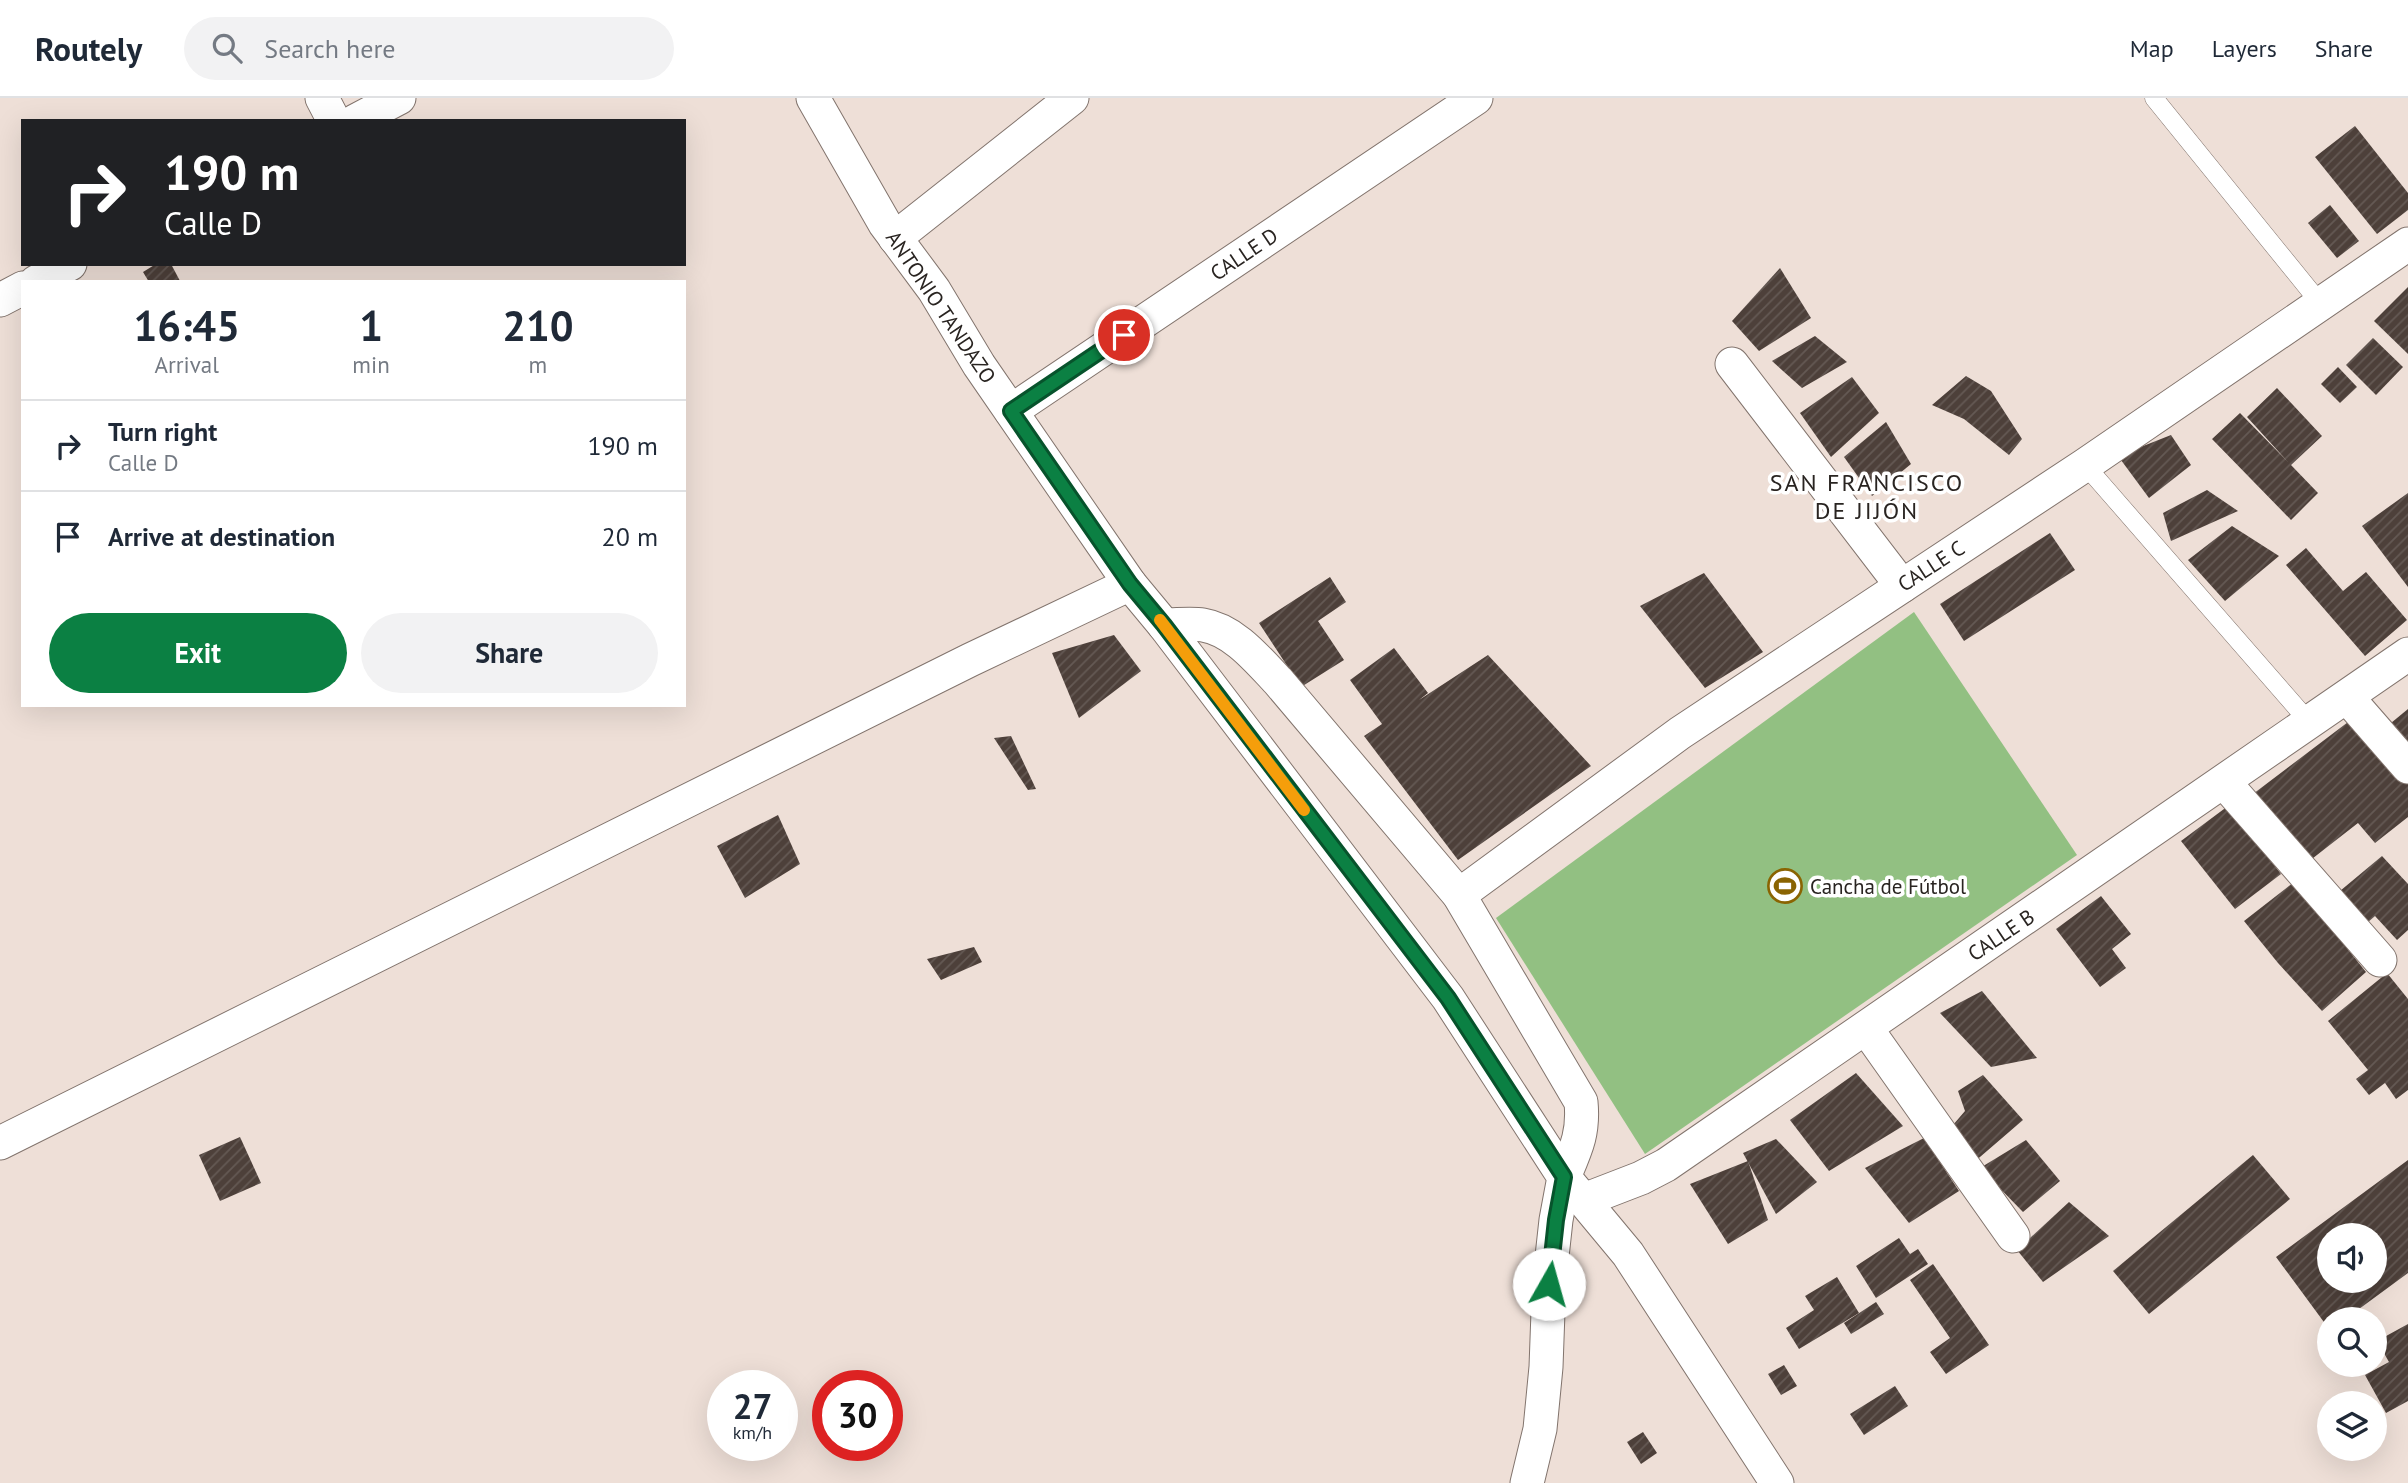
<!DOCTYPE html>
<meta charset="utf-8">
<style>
body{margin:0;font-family:"PT Sans",sans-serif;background:#f2f2f3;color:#1f2937;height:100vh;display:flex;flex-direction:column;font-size:26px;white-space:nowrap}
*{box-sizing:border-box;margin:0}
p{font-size:23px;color:#747a83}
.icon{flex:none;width:38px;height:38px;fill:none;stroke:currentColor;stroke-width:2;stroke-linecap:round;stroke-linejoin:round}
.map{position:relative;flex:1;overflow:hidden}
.panel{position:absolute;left:21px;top:182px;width:665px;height:427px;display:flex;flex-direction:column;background:#fff;border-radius:0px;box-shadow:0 7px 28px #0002}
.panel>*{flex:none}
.hud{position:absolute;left:21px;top:21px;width:665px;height:147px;border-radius:0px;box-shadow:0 7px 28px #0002;background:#202124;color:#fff;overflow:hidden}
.controls{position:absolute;left:2317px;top:1125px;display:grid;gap:14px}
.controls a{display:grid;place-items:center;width:70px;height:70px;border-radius:50%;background:#fff;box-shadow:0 7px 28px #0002;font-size:35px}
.speed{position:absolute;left:707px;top:1272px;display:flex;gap:14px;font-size:35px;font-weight:700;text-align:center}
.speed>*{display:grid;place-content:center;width:91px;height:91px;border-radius:50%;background:#fff;box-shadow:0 7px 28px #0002;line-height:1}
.speed small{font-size:18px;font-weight:400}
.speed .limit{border:10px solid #d22;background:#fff;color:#111}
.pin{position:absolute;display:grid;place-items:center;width:60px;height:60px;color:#fff;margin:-30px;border:4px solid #fff;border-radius:50%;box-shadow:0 2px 7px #0007}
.me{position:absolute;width:77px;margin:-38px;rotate:7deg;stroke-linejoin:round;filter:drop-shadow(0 0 5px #0008)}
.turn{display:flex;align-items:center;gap:24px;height:147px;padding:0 28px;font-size:32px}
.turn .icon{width:91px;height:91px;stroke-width:2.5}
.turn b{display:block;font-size:49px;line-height:60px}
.eta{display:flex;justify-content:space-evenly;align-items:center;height:119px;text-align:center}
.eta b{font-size:42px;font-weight:600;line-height:49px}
.cta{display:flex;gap:14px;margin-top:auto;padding:14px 28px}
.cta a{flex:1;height:80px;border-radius:42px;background:#0b8043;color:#fff;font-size:28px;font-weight:600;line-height:80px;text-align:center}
.cta a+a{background:#f2f2f3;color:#1f2937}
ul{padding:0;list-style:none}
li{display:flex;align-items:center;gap:21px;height:91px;padding:0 28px;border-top:2px solid #e0e1e3}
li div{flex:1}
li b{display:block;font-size:26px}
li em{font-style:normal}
header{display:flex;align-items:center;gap:42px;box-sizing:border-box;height:98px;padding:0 35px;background:#fff;border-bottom:2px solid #e0e1e3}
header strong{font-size:33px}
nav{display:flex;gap:38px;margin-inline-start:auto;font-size:24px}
.search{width:490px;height:63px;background:#f2f2f3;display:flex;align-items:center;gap:18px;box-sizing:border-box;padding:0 24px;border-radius:38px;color:#747a83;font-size:26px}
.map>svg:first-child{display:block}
.pitch{fill:#92c082}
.building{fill:url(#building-hatch);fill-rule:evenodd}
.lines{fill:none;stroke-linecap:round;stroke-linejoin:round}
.lane-casing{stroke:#82746d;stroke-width:19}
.street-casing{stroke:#82746d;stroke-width:35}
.lane{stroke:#fff;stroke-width:18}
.street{stroke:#fff;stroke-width:33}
.route-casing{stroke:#07532c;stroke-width:18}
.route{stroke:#0b8043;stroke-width:12}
.slow{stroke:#f59e0b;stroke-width:12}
.labels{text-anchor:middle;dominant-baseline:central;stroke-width:7;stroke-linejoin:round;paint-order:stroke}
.street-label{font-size:21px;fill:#292421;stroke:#fff}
.poi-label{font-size:21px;fill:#292421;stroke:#fff;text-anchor:start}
.quarter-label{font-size:24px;letter-spacing:2px;fill:#292421;stroke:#fff}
</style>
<header>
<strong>Routely</strong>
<div class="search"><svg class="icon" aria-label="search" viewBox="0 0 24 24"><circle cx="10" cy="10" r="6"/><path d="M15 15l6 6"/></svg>Search here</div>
<nav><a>Map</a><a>Layers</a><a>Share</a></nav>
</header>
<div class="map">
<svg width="2408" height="1385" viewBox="0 0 2408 1385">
<defs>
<pattern id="building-hatch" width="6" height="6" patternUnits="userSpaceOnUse" patternTransform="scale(1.75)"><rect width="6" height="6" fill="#4d403a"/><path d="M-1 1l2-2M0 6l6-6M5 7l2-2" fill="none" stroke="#645954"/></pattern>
</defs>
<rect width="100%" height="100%" fill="#eedfd7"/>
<polygon class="pitch" points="1914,514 2077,757 1645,1056 1496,820"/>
<g class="building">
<polygon points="2355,28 2408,95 2408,112 2377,136 2315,59"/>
<polygon points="2330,107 2359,143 2337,160 2308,125"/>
<polygon points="156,166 171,166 180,183 149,184 143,174"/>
<polygon points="1780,170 1811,220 1759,253 1732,223"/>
<polygon points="2408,189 2408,256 2374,223"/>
<polygon points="1815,238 1847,264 1802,290 1772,263"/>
<polygon points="2373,240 2403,269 2376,297 2346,267"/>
<polygon points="2338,269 2357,289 2340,305 2321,286"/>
<polygon points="1966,278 1991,293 2022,341 2009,357 1964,321 1932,307"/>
<polygon points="1852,279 1879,315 1831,359 1800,315"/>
<polygon points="2277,290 2322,338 2291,367 2318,395 2291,422 2212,341 2240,315 2288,364 2247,319"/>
<polygon points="1886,324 1911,366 1872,398 1844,359"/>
<polygon points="2171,337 2191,367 2149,400 2118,358"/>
<polygon points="2207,392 2238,413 2171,443 2163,415"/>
<polygon points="2408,395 2408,489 2362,428"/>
<polygon points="2232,428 2279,458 2225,503 2188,462"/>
<polygon points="2050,435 2075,472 1964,543 1940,506"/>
<polygon points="2306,450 2343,493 2366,474 2407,522 2365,558 2286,467"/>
<polygon points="1704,475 1763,554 1705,590 1640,508"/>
<polygon points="1330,479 1346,504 1318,523 1344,562 1301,589 1259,525"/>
<polygon points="1114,537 1141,573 1079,620 1052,555"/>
<polygon points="1394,550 1428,595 1419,602 1488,557 1591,668 1458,762 1364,638 1382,626 1350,582"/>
<polygon points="2408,611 2408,646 2391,625"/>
<polygon points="2356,618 2408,681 2408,719 2375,745 2358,725 2308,764 2253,696"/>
<polygon points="1011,638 1036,691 1028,692 994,640"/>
<polygon points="2228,708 2281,776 2235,811 2181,743"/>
<polygon points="778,717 800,766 745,800 717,748"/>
<polygon points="2382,758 2408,786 2408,832 2397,842 2375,818 2367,825 2340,793"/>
<polygon points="2294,784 2366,874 2322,913 2278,865 2244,823"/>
<polygon points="2101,798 2131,836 2112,851 2126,870 2100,889 2056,831"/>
<polygon points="974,849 982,864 941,882 927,861"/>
<polygon points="2387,875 2408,901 2408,992 2396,1001 2385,985 2369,997 2356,981 2368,972 2328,923"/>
<polygon points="1982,893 2037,960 1991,969 1940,915"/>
<polygon points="1856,975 1903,1028 1829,1073 1790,1022"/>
<polygon points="1983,977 2023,1022 1973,1065 1947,1034 1965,1013 1958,993"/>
<polygon points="240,1039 261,1085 220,1103 199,1057"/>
<polygon points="1924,1040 1959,1093 1909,1125 1865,1070"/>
<polygon points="1776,1041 1817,1084 1776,1116 1743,1055"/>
<polygon points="2026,1042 2060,1083 2023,1114 1980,1070"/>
<polygon points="2253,1057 2290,1101 2149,1216 2113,1173"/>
<path d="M 2408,1062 L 2408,1175 L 2344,1222 L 2329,1222 L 2329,1231 L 2276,1159 ZM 2329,1138 L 2375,1138 L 2375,1183 L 2329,1183 Z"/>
<polygon points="1748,1063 1768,1122 1728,1146 1690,1086"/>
<polygon points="2069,1104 2109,1138 2043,1184 2017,1152"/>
<polygon points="1899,1140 1910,1156 1918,1151 1928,1166 1876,1200 1856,1168"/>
<polygon points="1933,1166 1989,1247 1946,1276 1930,1254 1950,1240 1910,1182"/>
<polygon points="1837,1179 1859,1215 1799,1251 1786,1230 1814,1212 1805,1198"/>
<polygon points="1876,1204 1884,1216 1851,1236 1844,1225"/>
<polygon points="2408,1226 2408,1303 2386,1315 2365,1277 2389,1264 2377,1243"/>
<polygon points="1784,1267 1797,1288 1781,1297 1768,1276"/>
<polygon points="1895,1288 1908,1308 1864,1337 1850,1316"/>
<polygon points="1643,1334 1657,1355 1641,1366 1627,1344"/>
</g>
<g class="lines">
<g class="lane-casing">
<g id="lane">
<polyline points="2154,0 2320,205"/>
<polyline points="2085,367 2310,625"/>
</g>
</g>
<g class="street-casing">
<g id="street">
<polyline points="322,0 334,23"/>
<polyline points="813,0 885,126 934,192 979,267 1130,486 1164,527 1448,900 1564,1079 1556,1122 1549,1186 1546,1269 1540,1331 1527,1385"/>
<polyline points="355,23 399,0"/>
<polyline points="895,140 1072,0"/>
<polyline points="36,184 70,166"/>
<polyline points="0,202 23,190"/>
<polyline points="1732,266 1902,488"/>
<polyline points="1011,313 1476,0"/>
<path d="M 1164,527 C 1177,527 1191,525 1203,527 C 1234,532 1258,562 1278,583 L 1459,797 L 1581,1004 C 1584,1035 1576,1051 1564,1079 L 1628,1156 L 1777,1385"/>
<polyline points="2347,599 2408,669"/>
<polyline points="2224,684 2380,862"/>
<polyline points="1459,797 1680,635 2085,367 2408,146"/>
<polyline points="1866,930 2013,1138"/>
<polyline points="0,1045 970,562 1130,486"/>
<polyline points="1584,1102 1641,1080 1666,1067 2408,556"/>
</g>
</g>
<use href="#lane" class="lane"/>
<use href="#street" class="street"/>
</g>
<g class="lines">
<g class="route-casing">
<polyline id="route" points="1124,237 1011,313 1130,486 1164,527 1448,900 1564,1079 1556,1122 1549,1186"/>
</g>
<use href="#route" class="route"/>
<polyline class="slow" points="1160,522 1304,712"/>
</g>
<defs>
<g id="stadium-ring" transform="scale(1.75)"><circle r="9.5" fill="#fff" stroke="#8a6402" stroke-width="1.5"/><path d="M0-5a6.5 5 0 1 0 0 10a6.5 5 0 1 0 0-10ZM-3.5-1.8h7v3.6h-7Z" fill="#8a6402"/></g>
</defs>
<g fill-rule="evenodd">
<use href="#stadium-ring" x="1785" y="788"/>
</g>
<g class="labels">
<g class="street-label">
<text transform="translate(1244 156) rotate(-34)">CALLE D</text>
<text transform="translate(941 209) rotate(56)">ANTONIO TANDAZO</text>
<text transform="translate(1931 468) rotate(-33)">CALLE C</text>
<text transform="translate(2001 837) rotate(-34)">CALLE B</text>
</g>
<g class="poi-label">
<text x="1810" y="788">Cancha de Fútbol</text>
</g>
<g class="quarter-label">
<text x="1867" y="384">SAN FRANCISCO<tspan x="1867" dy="28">DE JIJÓN</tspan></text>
</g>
</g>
</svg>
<div class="controls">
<a><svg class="icon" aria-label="sound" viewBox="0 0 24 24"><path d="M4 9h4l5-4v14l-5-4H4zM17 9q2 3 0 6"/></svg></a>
<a><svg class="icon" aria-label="search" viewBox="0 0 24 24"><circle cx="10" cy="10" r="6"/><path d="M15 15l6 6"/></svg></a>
<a><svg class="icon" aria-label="layers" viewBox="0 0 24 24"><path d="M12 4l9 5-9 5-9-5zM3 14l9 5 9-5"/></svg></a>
</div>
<div class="speed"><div>27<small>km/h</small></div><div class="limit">30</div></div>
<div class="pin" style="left:1124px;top:237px;background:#d93025"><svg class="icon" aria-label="arrive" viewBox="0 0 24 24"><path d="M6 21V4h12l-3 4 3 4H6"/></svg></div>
<svg class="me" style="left:1549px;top:1186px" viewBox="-20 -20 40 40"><circle r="19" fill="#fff"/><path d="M0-13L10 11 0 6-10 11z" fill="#0b8043"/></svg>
<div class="hud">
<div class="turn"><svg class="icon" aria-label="right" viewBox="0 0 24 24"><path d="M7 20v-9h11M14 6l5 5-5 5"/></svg><div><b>190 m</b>Calle D</div></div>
</div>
<section class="panel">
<div class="eta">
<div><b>16:45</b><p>Arrival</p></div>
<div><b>1</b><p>min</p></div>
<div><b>210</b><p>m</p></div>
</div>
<ul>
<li><svg class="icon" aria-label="right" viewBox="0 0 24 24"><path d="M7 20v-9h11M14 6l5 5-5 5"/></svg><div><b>Turn right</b><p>Calle D</p></div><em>190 m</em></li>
<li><svg class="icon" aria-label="arrive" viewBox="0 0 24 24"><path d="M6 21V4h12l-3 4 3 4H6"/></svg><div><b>Arrive at destination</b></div><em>20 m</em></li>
</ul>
<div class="cta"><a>Exit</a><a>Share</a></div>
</section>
</div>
